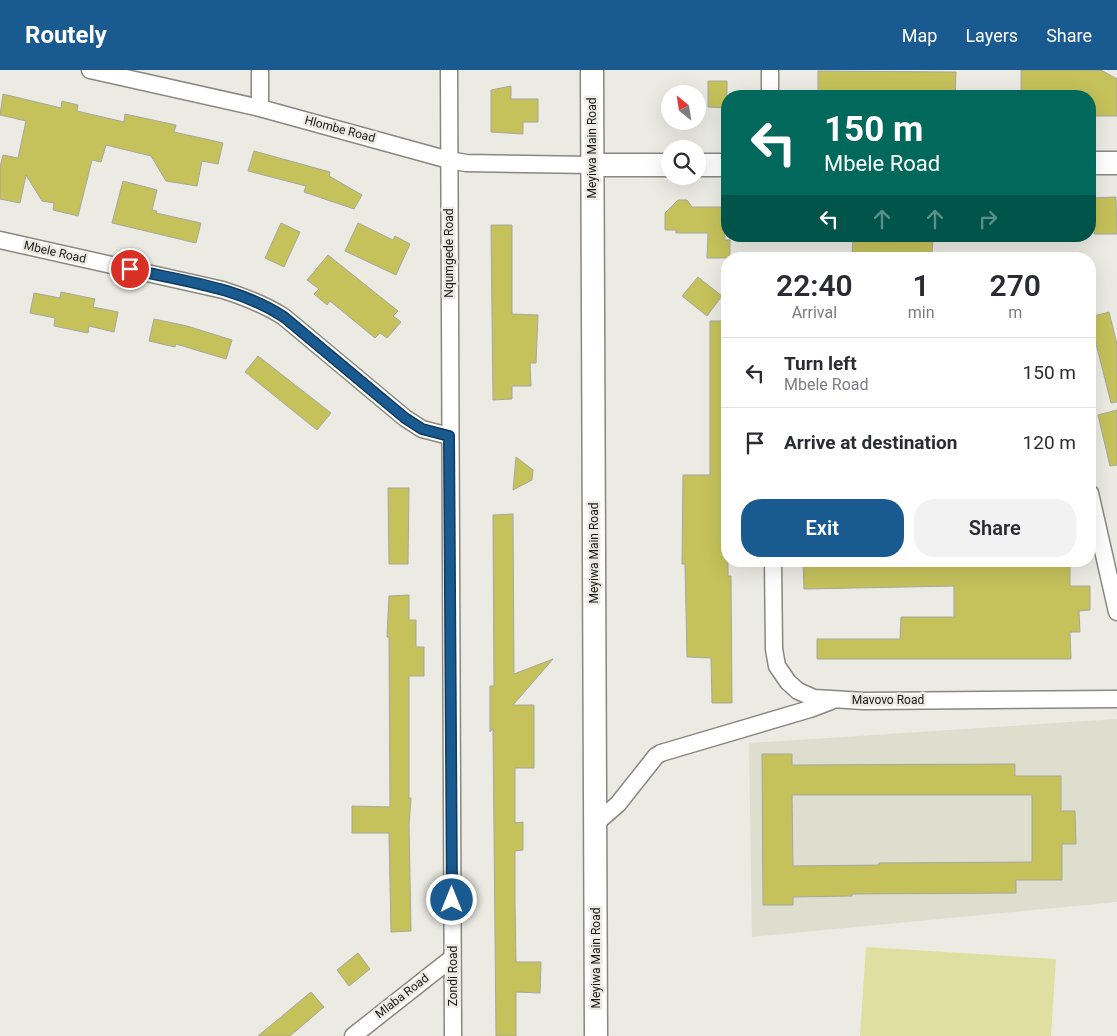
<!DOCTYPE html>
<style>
body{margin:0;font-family:Roboto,sans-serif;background:#f2f2f3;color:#2b2b33;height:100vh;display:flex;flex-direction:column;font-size:19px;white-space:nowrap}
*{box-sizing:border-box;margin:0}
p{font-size:16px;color:#7c7c81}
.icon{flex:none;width:28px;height:28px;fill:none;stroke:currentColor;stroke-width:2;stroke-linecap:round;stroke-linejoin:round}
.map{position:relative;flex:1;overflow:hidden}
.panel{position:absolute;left:721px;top:182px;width:375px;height:315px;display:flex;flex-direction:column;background:#fff;border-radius:20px;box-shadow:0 5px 20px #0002}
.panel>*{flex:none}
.guide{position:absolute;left:721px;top:20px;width:375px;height:152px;border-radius:20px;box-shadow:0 5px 20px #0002;background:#00695c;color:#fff;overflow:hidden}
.needle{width:32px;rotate:330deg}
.tools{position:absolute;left:661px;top:15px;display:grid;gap:10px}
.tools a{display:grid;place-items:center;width:45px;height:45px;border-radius:50%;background:#fff;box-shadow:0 5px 20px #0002;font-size:25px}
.pin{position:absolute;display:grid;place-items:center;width:42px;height:42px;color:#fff;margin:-21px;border:2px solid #fff;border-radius:50%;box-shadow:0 1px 5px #0007}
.me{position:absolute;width:55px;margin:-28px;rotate:0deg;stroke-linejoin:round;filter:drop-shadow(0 0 4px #0008)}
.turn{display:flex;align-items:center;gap:18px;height:105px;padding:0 20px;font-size:22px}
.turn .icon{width:65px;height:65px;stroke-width:2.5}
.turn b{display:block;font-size:35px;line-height:42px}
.lanes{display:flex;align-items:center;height:48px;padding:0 20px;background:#0003;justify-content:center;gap:25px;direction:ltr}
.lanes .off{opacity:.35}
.eta{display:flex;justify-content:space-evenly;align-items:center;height:85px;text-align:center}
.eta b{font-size:30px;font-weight:600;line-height:35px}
.primary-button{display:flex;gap:10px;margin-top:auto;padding:10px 20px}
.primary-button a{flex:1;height:58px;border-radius:20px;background:#195a90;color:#fff;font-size:20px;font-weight:600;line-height:58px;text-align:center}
.primary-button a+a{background:#f2f2f3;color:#2b2b33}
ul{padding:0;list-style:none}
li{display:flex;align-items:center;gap:15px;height:70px;padding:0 20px;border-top:1px solid #e1e1e2}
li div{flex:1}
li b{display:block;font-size:19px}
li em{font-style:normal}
header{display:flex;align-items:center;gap:30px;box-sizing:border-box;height:70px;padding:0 25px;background:#195a90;color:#fff}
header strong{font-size:24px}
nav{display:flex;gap:28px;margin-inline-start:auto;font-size:18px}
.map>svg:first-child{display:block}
.built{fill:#dedecf}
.green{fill:#e0dfa2}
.building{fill:#c5c25b;stroke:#a7a79f;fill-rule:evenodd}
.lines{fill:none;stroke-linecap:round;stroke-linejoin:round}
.street-casing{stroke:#888880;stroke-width:19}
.secondary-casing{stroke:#888880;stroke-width:25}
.street{stroke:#fff;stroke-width:16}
.secondary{stroke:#fff;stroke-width:22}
.route-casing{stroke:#103a5e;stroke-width:12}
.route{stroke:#195a90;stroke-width:9}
.labels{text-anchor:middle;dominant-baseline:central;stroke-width:5;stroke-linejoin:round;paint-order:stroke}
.street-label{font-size:12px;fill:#191916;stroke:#ebebe3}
</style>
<header>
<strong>Routely</strong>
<nav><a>Map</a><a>Layers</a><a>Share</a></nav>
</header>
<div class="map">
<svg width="1117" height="966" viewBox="0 0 1117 966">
<rect width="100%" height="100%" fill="#ebebe3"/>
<polygon class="built" points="1117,649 1117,832 752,867 749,673"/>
<polygon class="green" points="866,877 1056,889 1051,966 860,966"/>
<g class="building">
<polygon points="1021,0 1101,0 1117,9 1117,46 1090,46 1090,26 1021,26"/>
<polygon points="818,1 956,2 955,26 818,26"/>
<polygon points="708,11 727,11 727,38 708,37"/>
<polygon points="511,16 511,29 538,29 538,52 523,52 523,64 491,62 491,20"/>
<polygon points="3,24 61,38 62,31 78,35 77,41 124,52 125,44 176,55 174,62 223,73 218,94 202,91 197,116 166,111 151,86 106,75 101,92 92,90 78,146 53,140 54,133 42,131 26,105 20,133 0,129 0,97 3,85 18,88 26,51 0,45"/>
<polygon points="254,81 330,102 329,106 362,125 354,139 304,122 306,116 248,101"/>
<polygon points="123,111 157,120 152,140 157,141 156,143 201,153 196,173 112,153"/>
<polygon points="1116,127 1117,164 1094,164 1094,146 1090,146 1090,128"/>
<polygon points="678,130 687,130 692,137 724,137 725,170 730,170 730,188 707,188 708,163 676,163 676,160 665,160 665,143"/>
<polygon points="281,153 300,162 284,197 265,188"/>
<polygon points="358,153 393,170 395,166 410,174 396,205 345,181"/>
<polygon points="491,155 512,155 512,244 538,245 536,293 530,293 531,316 512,316 512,329 493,330"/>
<polygon points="853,166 869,166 869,169 933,169 932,185 884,185 878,188 852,187"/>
<polygon points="328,185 398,241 393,246 401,252 387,268 380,263 375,268 330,231 327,235 314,224 319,219 307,210"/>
<polygon points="698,207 722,226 707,246 682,226"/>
<polygon points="61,222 95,229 93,237 118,242 114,262 89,256 88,263 54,256 55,248 30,243 34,223 60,228"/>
<polygon points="1109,242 1117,274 1117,332 1111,333 1090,250 1090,247"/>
<polygon points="154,249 187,256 232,270 226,289 176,274 175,277 149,271"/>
<polygon points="710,251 728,251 728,506 731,506 732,633 712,633 711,588 687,587 685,494 682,494 683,405 710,405"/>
<polygon points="258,286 331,343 317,360 245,302"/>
<polygon points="1117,340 1117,395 1110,396 1098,345"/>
<polygon points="516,387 533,400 532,410 513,420"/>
<polygon points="388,418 409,418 408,494 389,494"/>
<polygon points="513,444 514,604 553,589 513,635 534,635 534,698 515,698 515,753 523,752 523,780 515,781 515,833 516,892 541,892 540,923 516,922 516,966 496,966 493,658 490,662 490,616 494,616 493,445"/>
<polygon points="803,491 830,491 830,495 843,494 843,496 1070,496 1070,516 1090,516 1090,540 1079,541 1080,562 1070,562 1071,589 817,589 817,569 900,569 901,547 954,547 954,516 804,519"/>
<polygon points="409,525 409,550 416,550 416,577 424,577 424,606 409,606 409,728 411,728 409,755 411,861 391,862 389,763 352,763 352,736 390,737 389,567 387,567 389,526"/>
<path d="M 762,684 L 792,684 L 792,695 L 1015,694 L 1015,706 L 1061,706 L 1061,741 L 1075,741 L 1076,774 L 1062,774 L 1062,810 L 1016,810 L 1016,823 L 852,824 L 852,826 L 793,827 L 793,835 L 763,835 ZM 792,725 L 1032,725 L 1032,792 L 879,793 L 879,795 L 793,796 Z"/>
<polygon points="358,883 370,899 349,916 337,900"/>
<polygon points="311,922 324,937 290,966 258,966"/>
</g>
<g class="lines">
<g class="street-casing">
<g id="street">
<polyline points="90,0 260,38 449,90 466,93 592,95"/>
<polyline points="260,0 260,38"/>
<polyline points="449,0 453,966"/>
<polyline points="770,26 770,0"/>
<path d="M 0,170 L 223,220 C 245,227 264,234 284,247 L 405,348 L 422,359 L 449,366"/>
<polyline points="1090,423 1117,542"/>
<polyline points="773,491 774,579 777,596 788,612 798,621 814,628 864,631 1117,629"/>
<polyline points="595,754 618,734 656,686 661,683 810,639 831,631"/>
<polyline points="353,966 452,888"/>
</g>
</g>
<g class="secondary-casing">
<g id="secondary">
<polyline points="592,0 596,966"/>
<polyline points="1090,93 1117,93"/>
<polyline points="592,95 670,95"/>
<polyline points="698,95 728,95"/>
</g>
</g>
<use href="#street" class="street"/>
<use href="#secondary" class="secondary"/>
</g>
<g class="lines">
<g class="route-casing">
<path id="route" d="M 130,199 C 182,211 239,217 284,247 L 405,348 L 422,359 L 449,366 L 452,830"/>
</g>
<use href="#route" class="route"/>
</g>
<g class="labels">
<g class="street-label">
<text transform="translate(340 59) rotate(15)">Hlombe Road</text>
<text transform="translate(592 78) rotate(-90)">Meyiwa Main Road</text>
<text transform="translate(55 182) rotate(13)">Mbele Road</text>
<text transform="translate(449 183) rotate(-90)">Nqumgede Road</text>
<text transform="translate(594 483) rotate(-90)">Meyiwa Main Road</text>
<text x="888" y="630">Mavovo Road</text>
<text transform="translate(596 888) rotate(-90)">Meyiwa Main Road</text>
<text transform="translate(453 906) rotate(-90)">Zondi Road</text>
<text transform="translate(402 926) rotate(-38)">Mlaba Road</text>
</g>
</g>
</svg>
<div class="tools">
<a><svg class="needle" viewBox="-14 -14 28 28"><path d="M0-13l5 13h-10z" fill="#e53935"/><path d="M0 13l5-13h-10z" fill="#7c7c81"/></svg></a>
<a><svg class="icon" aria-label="search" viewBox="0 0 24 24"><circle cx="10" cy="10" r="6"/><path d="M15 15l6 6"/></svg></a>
</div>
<div class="pin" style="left:130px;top:199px;background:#d93025"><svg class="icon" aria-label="arrive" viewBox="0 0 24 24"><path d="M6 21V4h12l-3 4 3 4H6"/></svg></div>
<svg class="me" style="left:452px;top:830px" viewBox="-20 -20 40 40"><circle r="17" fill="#195a90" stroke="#fff" stroke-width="3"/><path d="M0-11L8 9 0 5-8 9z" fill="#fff"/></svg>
<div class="guide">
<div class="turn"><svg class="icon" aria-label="left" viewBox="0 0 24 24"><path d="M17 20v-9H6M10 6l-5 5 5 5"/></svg><div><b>150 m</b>Mbele Road</div></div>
<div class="lanes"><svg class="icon" aria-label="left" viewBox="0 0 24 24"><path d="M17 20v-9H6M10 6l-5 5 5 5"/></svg><svg class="icon off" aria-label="ahead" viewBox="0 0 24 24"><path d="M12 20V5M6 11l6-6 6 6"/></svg><svg class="icon off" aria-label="ahead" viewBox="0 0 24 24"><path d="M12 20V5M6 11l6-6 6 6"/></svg><svg class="icon off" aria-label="right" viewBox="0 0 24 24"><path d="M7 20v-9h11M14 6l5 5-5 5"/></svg></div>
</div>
<section class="panel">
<div class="eta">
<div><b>22:40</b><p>Arrival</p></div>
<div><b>1</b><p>min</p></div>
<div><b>270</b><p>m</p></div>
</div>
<ul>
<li><svg class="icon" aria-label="left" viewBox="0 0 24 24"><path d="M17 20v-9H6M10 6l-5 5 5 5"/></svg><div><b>Turn left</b><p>Mbele Road</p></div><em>150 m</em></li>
<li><svg class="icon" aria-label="arrive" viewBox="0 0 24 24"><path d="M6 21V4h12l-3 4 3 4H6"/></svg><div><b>Arrive at destination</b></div><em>120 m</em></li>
</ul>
<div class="primary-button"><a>Exit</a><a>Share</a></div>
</section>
</div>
